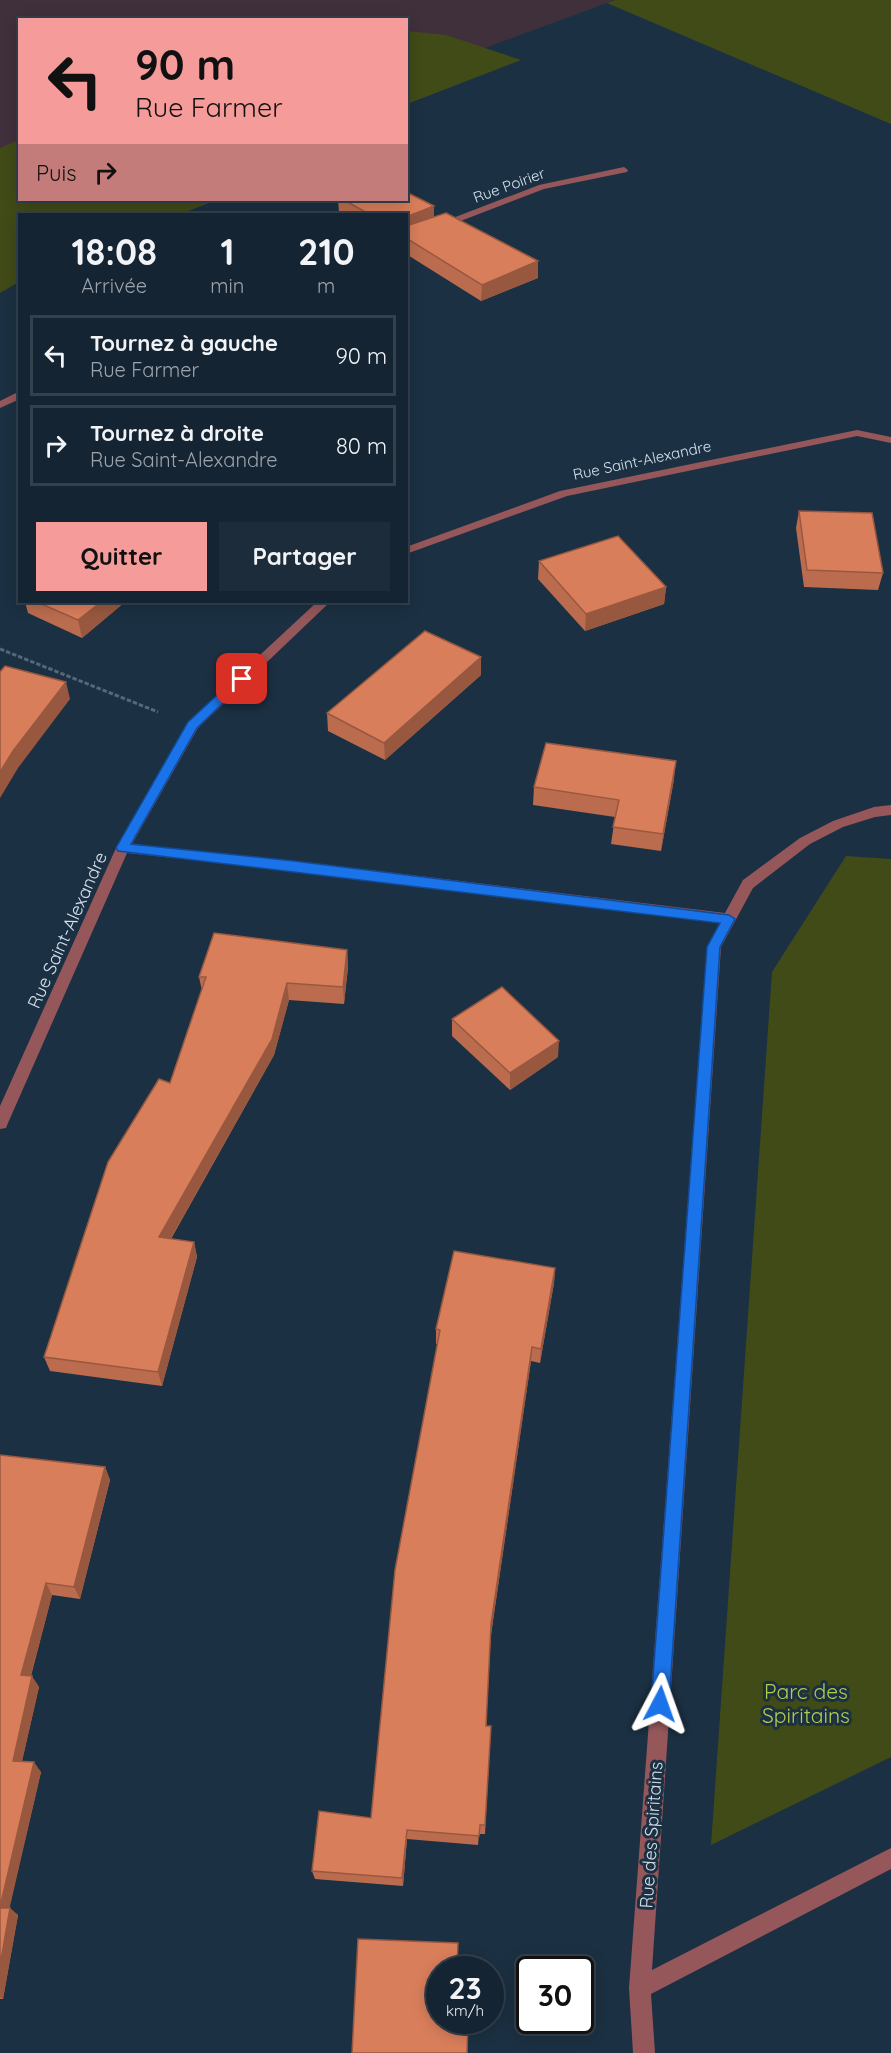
<!DOCTYPE html>
<html lang="fr">
<meta charset="utf-8">
<style>
body{margin:0;font-family:Quicksand,sans-serif;background:#1d2c3a;color:#f1f3f6;height:100vh;display:flex;flex-direction:column;font-size:22px;white-space:nowrap}
*{box-sizing:border-box;margin:0}
p{font-size:20px;color:#9da4ac}
.icon{flex:none;width:33px;height:33px;fill:none;stroke:currentColor;stroke-width:2;stroke-linecap:round;stroke-linejoin:round}
.map{position:relative;flex:1;overflow:hidden}
.side{position:absolute;left:18px;top:213px;width:390px;height:390px;display:flex;flex-direction:column;background:#142432;border-radius:0px;box-shadow:0 3px 15px #0003,0 0 0 2px #33414d}
.side>*{flex:none}
.banner{position:absolute;left:18px;top:18px;width:390px;height:183px;border-radius:0px;box-shadow:0 3px 15px #0003,0 0 0 2px #33414d;background:#f59b9a;color:#111;overflow:hidden}
.speed{position:absolute;left:426px;top:1956px;display:flex;gap:12px;font-size:30px;font-weight:700;text-align:center}
.speed>*{display:grid;place-content:center;width:78px;height:78px;border-radius:50%;background:#142432;box-shadow:0 3px 15px #0003,0 0 0 2px #33414d;line-height:1}
.speed small{font-size:15px;font-weight:400}
.speed .limit{border:3px solid #111;border-radius:9px;background:#fff;color:#111}
.pin{position:absolute;display:grid;place-items:center;width:51px;height:51px;color:#fff;margin:-26px;border-radius:12px;box-shadow:0 3px 9px #0006}
.me{position:absolute;width:66px;margin:-33px;rotate:4deg;stroke-linejoin:round;filter:drop-shadow(0 0 4px #0008)}
.turn{display:flex;align-items:center;gap:21px;height:126px;padding:0 18px;font-size:27px}
.turn .icon{width:78px;height:78px;stroke-width:2.5}
.turn b{display:block;font-size:42px;line-height:51px}
.then{display:flex;align-items:center;height:57px;padding:0 18px;background:#0003;gap:12px;font-size:22px}
.eta{display:flex;justify-content:space-evenly;align-items:center;height:102px;text-align:center}
.eta b{font-size:36px;font-weight:800;line-height:42px}
.cta{display:flex;gap:12px;margin-top:auto;padding:12px 18px}
.cta a{flex:1;height:69px;border-radius:0px;background:#f59b9a;color:#111;font-size:24px;font-weight:800;line-height:69px;text-align:center}
.cta a+a{background:#1d2c3a;color:#f1f3f6}
ul{padding:0;list-style:none}
li{display:flex;align-items:center;gap:18px;height:81px;margin:0 12px 9px;padding:0 6px;border:3px solid #33414d;border-radius:0px}
li div{flex:1}
li b{display:block;font-size:22px}
li em{font-style:normal}
.map>svg:first-child{display:block}
.industrial{fill:#3f303c}
.green{fill:#414b18}
.lines{fill:none;stroke-linecap:round;stroke-linejoin:round}
.path{stroke:#556878;stroke-width:3;stroke-dasharray:4.5 2;stroke-linecap:butt}
.minor{fill:#95575a;fill-rule:evenodd}
.wall{fill:#bb6c4e}
.shaded-wall{fill:#985840}
.building{fill:#d97e5b;stroke:#985840;stroke-width:1.5}
.route{fill:#1a73e8;stroke:#114b97;stroke-width:1.5}
.labels{text-anchor:middle;dominant-baseline:central;stroke-width:6;stroke-linejoin:round;paint-order:stroke}
.far-street-label{font-size:15px;fill:#d5e2ee;stroke:#1b3042}
.street-label{font-size:18px;fill:#d5e2ee;stroke:#1b3042}
.near-park-label{font-size:21px;fill:#b2cc4f;stroke:#1b3042}
</style>
<div class="map">
<svg width="891" height="2053" viewBox="0 0 891 2053">
<rect width="100%" height="100%" fill="#1b3042"/>
<polygon class="industrial" points="0,0 615,0 407,77 406,20 20,20 20,214 0,261"/>
<g class="green">
<polygon points="615,0 891,0 891,124 607,3"/>
<polygon points="407,31 446,35 521,60 407,104"/>
<polygon points="19,140 20,200 217,200 180,214 20,214 19,282 0,293 0,148"/>
<polygon points="846,856 891,859 891,1757 711,1845 772,972"/>
</g>
<g class="lines">
<polyline class="path" points="0,649 158,712"/>
<g class="minor">
<polygon points="624,167 628,170 627,172 544,189 406,242 406,236 539,185"/>
<polygon points="20,391 20,399 0,408 0,401"/>
<polygon points="857,430 891,437 891,443 857,436 567,496 406,554 406,547 560,491"/>
<polygon points="317,602 330,602 198,728 132,844 295,861 725,913 743,880 800,838 833,821 874,807 891,805 891,815 875,817 843,827 810,844 753,888 721,947 652,1970 891,1848 891,1869 651,1994 655,2053 633,2053 629,1988 707,947 720,923 295,871 127,853 8,1123 6,1128 0,1129 0,1106 116,848 188,722"/>
</g>
</g>
<g class="wall">
<polygon points="338,200 406,200 434,206 434,217 538,278 481,301 406,254 406,214 343,214 339,212"/>
<polygon points="799,511 883,573 878,590 804,587 796,528"/>
<polygon points="539,561 666,587 664,604 585,631 538,579"/>
<polygon points="25,602 125,602 82,638 28,613"/>
<polygon points="481,675 385,760 328,731 327,713"/>
<polygon points="674,779 661,851 611,844 615,817 533,805 534,787"/>
<polygon points="347,950 348,967 344,1004 289,1000 274,1055 171,1239 194,1242 197,1257 162,1386 50,1371 44,1357 170,1083 202,991 199,977"/>
<polygon points="452,1019 558,1057 510,1090 452,1036"/>
<polygon points="555,1268 554,1283 540,1363 531,1361 491,1634 486,1726 491,1726 485,1834 479,1834 478,1845 407,1839 403,1886 315,1879 312,1871 371,1818 438,1344 436,1344 436,1329"/>
<polygon points="0,1455 105,1467 110,1480 80,1599 52,1595 31,1676 39,1687 22,1761 41,1772 9,1908 18,1915 3,1999 0,1999"/>
</g>
<g class="shaded-wall">
<polygon points="434,206 434,223 406,233 406,217"/>
<polygon points="538,261 538,278 481,301 482,285"/>
<polygon points="666,587 664,604 585,631 586,614"/>
<polygon points="101,602 125,602 82,638 78,620"/>
<polygon points="481,657 481,675 385,760 384,743"/>
<polygon points="66,682 70,699 18,768 0,798 0,772 13,751"/>
<polygon points="676,761 674,779 661,851 663,834"/>
<polygon points="347,950 348,967 344,1004 343,987"/>
<polygon points="287,983 289,1000 274,1055 163,1252 159,1237"/>
<polygon points="559,1041 558,1057 510,1090 510,1073"/>
<polygon points="194,1242 197,1257 162,1386 158,1372"/>
<polygon points="555,1268 554,1283 540,1363 541,1349"/>
<polygon points="532,1347 531,1361 491,1635 491,1624"/>
<polygon points="105,1467 110,1480 80,1599 74,1587"/>
<polygon points="46,1583 52,1595 28,1686 21,1675"/>
<polygon points="32,1676 39,1687 20,1770 13,1761"/>
<polygon points="34,1762 41,1772 8,1915 0,1908"/>
<polygon points="407,1830 407,1839 403,1886 402,1878"/>
<polygon points="10,1908 18,1915 3,1999 0,1997 0,1966"/>
</g>
<g class="building">
<polygon points="406,192 434,206 406,217 406,214 369,214 344,200 406,200"/>
<polygon points="446,213 538,261 482,285 406,238 406,226"/>
<polygon points="799,511 872,513 883,573 807,570"/>
<polygon points="618,536 666,587 586,614 539,561"/>
<polygon points="37,602 101,602 78,620"/>
<polygon points="425,631 481,657 384,743 327,713"/>
<polygon points="5,666 66,682 13,751 0,772 0,672"/>
<polygon points="546,743 676,761 663,834 613,827 619,800 534,787"/>
<polygon points="214,933 347,950 343,987 287,983 272,1039 159,1237 194,1242 158,1372 44,1357 108,1162 159,1079 170,1083 206,977 199,977"/>
<polygon points="502,987 559,1041 510,1073 452,1019"/>
<polygon points="454,1251 555,1268 541,1349 532,1347 491,1624 486,1726 491,1726 485,1825 480,1825 479,1836 407,1830 402,1878 312,1871 319,1811 371,1818 395,1570 440,1330 436,1329"/>
<polygon points="0,1455 105,1467 74,1587 46,1583 21,1675 32,1676 13,1761 34,1762 0,1907"/>
<polygon points="0,1908 10,1908 0,1966"/>
<polygon points="358,1939 458,1943 457,1970 440,1970 440,2020 468,2020 467,2053 352,2053"/>
</g>
<polygon class="route" points="242,675 246,676 246,681 197,728 131,844 294,861 729,915 735,919 720,947 669,1704 666,1710 660,1713 653,1710 651,1704 707,947 720,923 118,851 116,848 188,722 238,676"/>
<g class="labels">
<g class="far-street-label">
<text transform="translate(509 185) rotate(-20)">Rue Poirier</text>
<text transform="translate(642 460) rotate(-12)">Rue Saint-Alexandre</text>
</g>
<g class="street-label">
<text transform="translate(67 930) rotate(-66)">Rue Saint-Alexandre</text>
<text transform="translate(651 1835) rotate(-86)">Rue des Spiritains</text>
</g>
<g class="near-park-label">
<text x="806" y="1691">Parc des<tspan x="806" dy="24">Spiritains</tspan></text>
</g>
</g>
</svg>
<div class="speed"><div>23<small>km/h</small></div><div class="limit">30</div></div>
<div class="pin" style="left:242px;top:679px;background:#d93025"><svg class="icon" aria-label="arrive" viewBox="0 0 24 24"><path d="M6 21V4h12l-3 4 3 4H6"/></svg></div>
<svg class="me" style="left:660px;top:1704px" viewBox="-20 -20 40 40"><path d="M0-17L14 15 0 8-14 15z" fill="#1a73e8" stroke="#fff" stroke-width="4"/></svg>
<div class="banner">
<div class="turn"><svg class="icon" aria-label="left" viewBox="0 0 24 24"><path d="M17 20v-9H6M10 6l-5 5 5 5"/></svg><div><b>90 m</b>Rue Farmer</div></div>
<div class="then">Puis<svg class="icon" aria-label="right" viewBox="0 0 24 24"><path d="M7 20v-9h11M14 6l5 5-5 5"/></svg></div>
</div>
<section class="side">
<div class="eta">
<div><b>18:08</b><p>Arrivée</p></div>
<div><b>1</b><p>min</p></div>
<div><b>210</b><p>m</p></div>
</div>
<ul>
<li><svg class="icon" aria-label="left" viewBox="0 0 24 24"><path d="M17 20v-9H6M10 6l-5 5 5 5"/></svg><div><b>Tournez à gauche</b><p>Rue Farmer</p></div><em>90 m</em></li>
<li><svg class="icon" aria-label="right" viewBox="0 0 24 24"><path d="M7 20v-9h11M14 6l5 5-5 5"/></svg><div><b>Tournez à droite</b><p>Rue Saint-Alexandre</p></div><em>80 m</em></li>
</ul>
<div class="cta"><a>Quitter</a><a>Partager</a></div>
</section>
</div>
